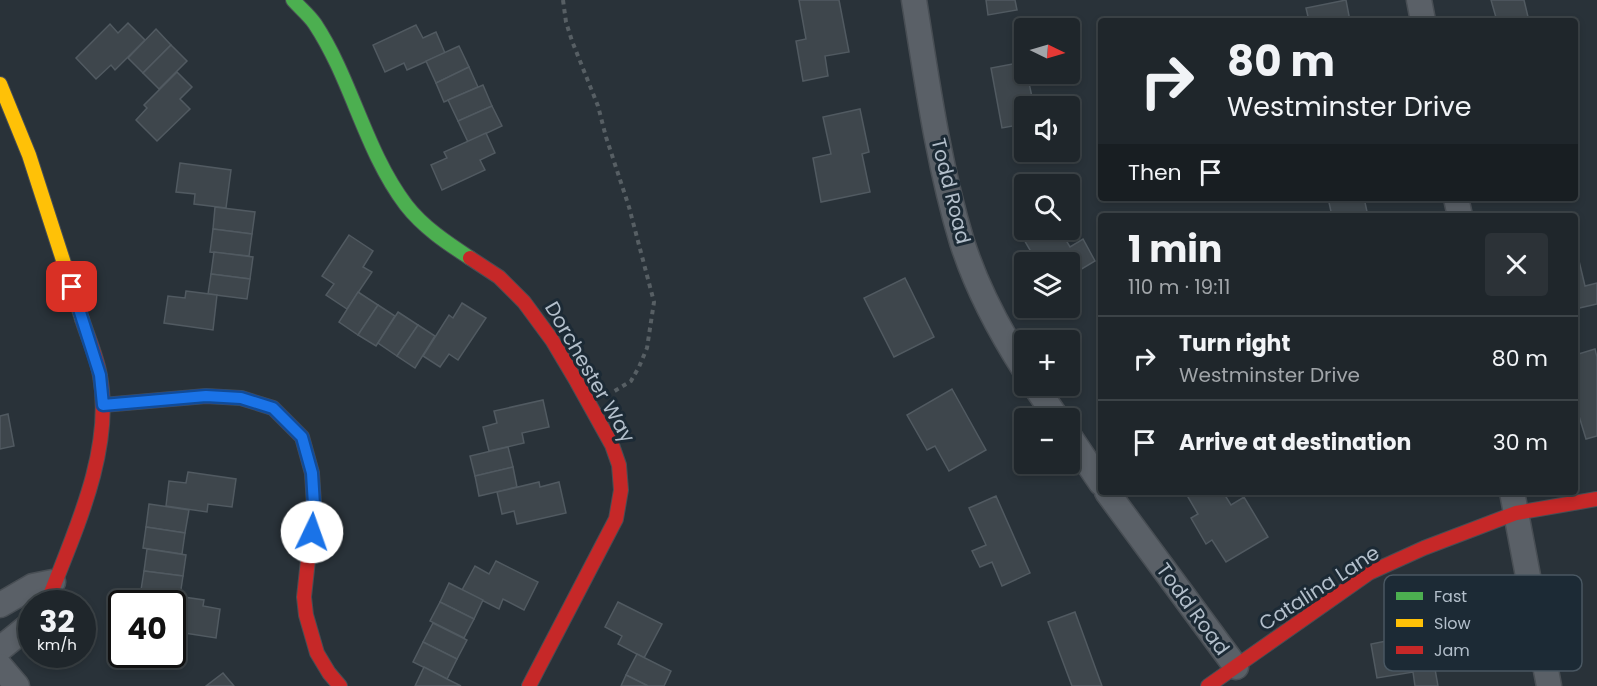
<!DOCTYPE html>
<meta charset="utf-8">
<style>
body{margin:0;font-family:Poppins,sans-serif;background:#2c3237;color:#f1f3f6;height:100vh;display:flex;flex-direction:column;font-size:22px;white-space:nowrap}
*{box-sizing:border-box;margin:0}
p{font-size:20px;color:#a1a5a9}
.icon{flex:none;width:33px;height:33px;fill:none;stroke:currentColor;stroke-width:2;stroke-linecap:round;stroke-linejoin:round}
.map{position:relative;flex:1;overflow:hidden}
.side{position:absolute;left:1098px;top:213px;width:480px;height:282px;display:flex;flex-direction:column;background:#1f262b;border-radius:6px;box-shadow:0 3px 9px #0003,0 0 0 2px #3c4347}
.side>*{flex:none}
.guide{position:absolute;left:1098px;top:18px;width:480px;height:183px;border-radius:6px;box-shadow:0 3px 9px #0003,0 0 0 2px #3c4347;background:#1f262b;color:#f1f3f6;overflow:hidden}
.needle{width:39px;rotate:95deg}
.controls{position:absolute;left:1014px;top:18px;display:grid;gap:12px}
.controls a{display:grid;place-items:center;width:66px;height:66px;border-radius:6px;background:#1f262b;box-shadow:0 3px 9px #0003,0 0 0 2px #3c4347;font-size:30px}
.speed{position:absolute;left:18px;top:590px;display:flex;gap:12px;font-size:30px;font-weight:700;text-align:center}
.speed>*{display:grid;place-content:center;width:78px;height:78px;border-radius:50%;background:#1f262b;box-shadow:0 3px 9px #0003,0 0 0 2px #3c4347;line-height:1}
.speed small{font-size:15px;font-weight:400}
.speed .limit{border:3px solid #111;border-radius:9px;background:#fff;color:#111}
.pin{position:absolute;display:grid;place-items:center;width:51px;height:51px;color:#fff;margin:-26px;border-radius:12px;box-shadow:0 3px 9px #0006}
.me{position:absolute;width:66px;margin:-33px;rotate:3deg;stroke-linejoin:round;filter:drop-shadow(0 0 4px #0008)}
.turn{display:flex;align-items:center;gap:21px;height:126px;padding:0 30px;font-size:27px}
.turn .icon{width:78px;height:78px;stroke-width:2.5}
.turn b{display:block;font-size:42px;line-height:51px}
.then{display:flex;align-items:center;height:57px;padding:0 30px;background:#0003;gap:12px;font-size:22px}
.round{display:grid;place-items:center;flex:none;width:63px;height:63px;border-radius:6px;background:#2c3237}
.headline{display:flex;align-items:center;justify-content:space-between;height:102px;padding:0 30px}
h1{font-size:36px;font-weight:700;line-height:45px}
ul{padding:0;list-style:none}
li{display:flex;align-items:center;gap:18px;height:84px;padding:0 30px;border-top:2px solid #3c4347}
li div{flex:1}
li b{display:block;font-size:22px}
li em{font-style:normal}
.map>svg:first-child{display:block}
.building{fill:#3e464c;stroke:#515a61;stroke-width:1.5}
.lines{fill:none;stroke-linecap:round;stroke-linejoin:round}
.street-casing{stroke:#484e54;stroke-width:27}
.fast-casing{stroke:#484e54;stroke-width:16}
.slow-casing{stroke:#484e54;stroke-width:16}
.jam-casing{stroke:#484e54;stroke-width:16}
.path{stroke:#575f64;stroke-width:4;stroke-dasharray:4.5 4.5;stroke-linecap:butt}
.street{stroke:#5a6067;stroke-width:24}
.fast{stroke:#4caf50;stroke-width:14}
.slow{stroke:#ffc107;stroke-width:14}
.jam{stroke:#c62828;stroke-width:14}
.route-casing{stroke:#114b97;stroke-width:15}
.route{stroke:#1a73e8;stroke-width:10}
.labels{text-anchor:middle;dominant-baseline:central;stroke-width:6;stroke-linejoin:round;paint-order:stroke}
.street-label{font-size:20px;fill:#b3bfcb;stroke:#1c2a35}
.key{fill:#1c2a35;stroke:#495762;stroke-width:1.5}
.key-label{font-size:16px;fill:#b3bfcb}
</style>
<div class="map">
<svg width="1597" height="686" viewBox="0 0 1597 686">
<rect width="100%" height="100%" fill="#293239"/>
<g class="building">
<polygon points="799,0 839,0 849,52 825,56 828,76 803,81 796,41 806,39"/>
<polygon points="986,0 1015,0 1017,10 988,15"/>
<polygon points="1346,0 1350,21 1309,21 1306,8"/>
<polygon points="1491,0 1524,0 1529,21 1497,21"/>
<polygon points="128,23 145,40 115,70 111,65 96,79 76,58 110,24 118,33"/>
<polygon points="416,25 423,38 436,32 445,53 407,70 404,63 385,72 373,45"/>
<polygon points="156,29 171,45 143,73 128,58"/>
<polygon points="171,45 187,61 159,89 143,73"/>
<polygon points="459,46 469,67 436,83 426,61"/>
<polygon points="1024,62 1024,74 1027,74 1034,106 1024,106 1024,124 1002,128 991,68"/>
<polygon points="469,67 478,87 444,102 436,83"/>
<polygon points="177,72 192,87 180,99 190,109 157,141 136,120 147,108 144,105"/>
<polygon points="483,85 492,106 458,121 448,100"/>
<polygon points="492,106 502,126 468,142 458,121"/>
<polygon points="860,109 869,152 862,154 870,192 821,202 813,158 831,154 823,117"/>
<polygon points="486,133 495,153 480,160 485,170 442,190 431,165 447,158 444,152"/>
<polygon points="180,163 231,170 226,208 194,204 195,194 176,192"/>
<polygon points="1328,198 1364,198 1368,216 1332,216"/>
<polygon points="215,207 255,212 252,234 213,229"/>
<polygon points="1024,221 1024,230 1060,230 1070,247 1083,239 1095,261 1070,276 1070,262 1037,262 1016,226"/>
<polygon points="213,229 252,234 249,256 210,252"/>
<polygon points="349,235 373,251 363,267 372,272 347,309 326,295 334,284 322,276"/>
<polygon points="1575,244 1585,286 1597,283 1597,304 1575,309"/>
<polygon points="214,252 253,257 250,279 211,274"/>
<polygon points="211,274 250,279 247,299 208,294"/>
<polygon points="905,278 934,337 894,357 864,298"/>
<polygon points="186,291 217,295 213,330 164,323 168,296 185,298"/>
<polygon points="358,292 378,305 358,335 339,322"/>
<polygon points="462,303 486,318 458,360 449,354 440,367 423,356 449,315 453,318"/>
<polygon points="378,305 395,316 376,346 358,335"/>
<polygon points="398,312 418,325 397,356 378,343"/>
<polygon points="418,325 435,336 415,368 397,356"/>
<polygon points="1595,349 1597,357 1597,436 1586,439 1575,403 1575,398 1579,396 1575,382 1575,355"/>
<polygon points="952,389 986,450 949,471 935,446 927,450 907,415"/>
<polygon points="543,400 549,427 522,433 524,443 489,451 483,427 497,423 494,411"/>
<polygon points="8,414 14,446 0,449 0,416"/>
<polygon points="508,447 513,467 475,476 470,456"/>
<polygon points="513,467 517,487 479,496 475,476"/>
<polygon points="188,472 236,479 232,507 208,504 207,512 166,506 169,481 186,483"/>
<polygon points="539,482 540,487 559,482 566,513 517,524 514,511 502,514 497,492"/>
<polygon points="1185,492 1223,492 1231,505 1244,497 1268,537 1226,562 1212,540 1206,544 1191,518 1198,514"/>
<polygon points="996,496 1030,573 1002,586 992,562 980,567 972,551 986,545 969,508"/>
<polygon points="149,504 189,510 185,533 146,527"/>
<polygon points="146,527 185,533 182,554 143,548"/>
<polygon points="147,549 186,555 183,576 144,571"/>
<polygon points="496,561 538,582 524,610 503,599 499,609 462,590 475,566 489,574"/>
<polygon points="144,571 183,576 180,596 141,590"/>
<polygon points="449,583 483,600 474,619 440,602"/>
<polygon points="156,593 204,600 203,606 220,609 216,638 172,631 172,603 154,603"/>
<polygon points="440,602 474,619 464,638 430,621"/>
<polygon points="618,602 662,624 644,658 618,644 622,636 605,627"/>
<polygon points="1075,612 1102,686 1072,686 1048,622"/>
<polygon points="433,623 467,640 457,659 423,642"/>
<polygon points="1437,631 1444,667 1435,669 1438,686 1415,686 1413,672 1377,678 1371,644"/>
<polygon points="423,642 457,659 447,679 413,662"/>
<polygon points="637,654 671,671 664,686 648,686 626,675"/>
<polygon points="424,667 447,679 461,686 415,686"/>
<polygon points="223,673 234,686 206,686"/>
<polygon points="626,675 648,686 621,686"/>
</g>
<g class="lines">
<g class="street-casing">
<g id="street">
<path d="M 914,0 C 927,81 938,163 962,242 C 976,286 999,330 1024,369"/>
<polyline points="1419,0 1423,21"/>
<polyline points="1456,198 1460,216"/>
<polyline points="1035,386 1057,418"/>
<polyline points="1070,437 1101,483"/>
<polyline points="1107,492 1236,667"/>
<polyline points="1512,492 1549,686"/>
<polyline points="0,605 33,586 53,582"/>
<polyline points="0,649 32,623"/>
<polyline points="0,666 17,686"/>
</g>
</g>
<g class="fast-casing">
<path id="fast" d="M 293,0 C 300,8 309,15 315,24 C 352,80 365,151 406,205 C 423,227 447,243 470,258"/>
</g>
<g class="slow-casing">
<polyline id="slow" points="0,84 29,155 82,319"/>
</g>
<g class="jam-casing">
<g id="jam">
<polyline points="470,258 499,277 524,302 552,340 577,382 612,445 619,465 621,490 616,519 529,686"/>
<polyline points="103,405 206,396 241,398 273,408 302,437 312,473 314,505 304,597 306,615 317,653 329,673 340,686"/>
<path d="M 47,603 C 73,535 114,451 100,376 C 97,357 88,338 82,319"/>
<polyline points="1208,686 1369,573 1424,548 1516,513 1597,499"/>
</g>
</g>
<polyline class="path" points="563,0 566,22 572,41 598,106 606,137 629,207 654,302 647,348 639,367 631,381 613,392"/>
<use href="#street" class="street"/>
<use href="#fast" class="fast"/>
<use href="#slow" class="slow"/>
<use href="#jam" class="jam"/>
</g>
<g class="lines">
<g class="route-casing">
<polyline id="route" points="72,287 100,375 103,405 206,396 241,398 273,408 302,437 312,473 314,505 312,532"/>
</g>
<use href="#route" class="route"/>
</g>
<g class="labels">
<g class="street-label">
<text transform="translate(951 191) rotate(76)">Todd Road</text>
<text transform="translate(590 372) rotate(60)">Dorchester Way</text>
<text transform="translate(1319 588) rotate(-33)">Catalina Lane</text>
<text transform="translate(1193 609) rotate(54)">Todd Road</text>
</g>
</g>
<rect x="1384" y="575" width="198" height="96" rx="9" class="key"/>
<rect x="1396" y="592" width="27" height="8" fill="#4caf50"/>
<rect x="1396" y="619" width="27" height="8" fill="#ffc107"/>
<rect x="1396" y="646" width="27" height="8" fill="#c62828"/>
<g class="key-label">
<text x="1434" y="602">Fast</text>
<text x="1434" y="629">Slow</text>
<text x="1434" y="656">Jam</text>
</g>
</svg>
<div class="controls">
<a><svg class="needle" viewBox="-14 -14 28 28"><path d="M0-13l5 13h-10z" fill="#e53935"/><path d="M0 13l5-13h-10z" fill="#a1a5a9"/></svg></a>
<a><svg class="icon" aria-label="sound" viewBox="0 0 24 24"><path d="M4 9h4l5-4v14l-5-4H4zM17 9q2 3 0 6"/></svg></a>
<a><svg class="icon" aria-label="search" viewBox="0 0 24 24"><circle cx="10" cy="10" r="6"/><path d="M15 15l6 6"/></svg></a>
<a><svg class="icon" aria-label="layers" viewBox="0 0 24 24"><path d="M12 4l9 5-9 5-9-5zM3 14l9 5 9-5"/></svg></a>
<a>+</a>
<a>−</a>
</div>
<div class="speed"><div>32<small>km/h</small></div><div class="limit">40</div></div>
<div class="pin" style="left:72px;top:287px;background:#d93025"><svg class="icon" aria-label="arrive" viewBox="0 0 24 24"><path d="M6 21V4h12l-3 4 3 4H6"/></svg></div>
<svg class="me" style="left:312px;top:532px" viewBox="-20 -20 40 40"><circle r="19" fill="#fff"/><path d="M0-13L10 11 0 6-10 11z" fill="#1a73e8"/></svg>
<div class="guide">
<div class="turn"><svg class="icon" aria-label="right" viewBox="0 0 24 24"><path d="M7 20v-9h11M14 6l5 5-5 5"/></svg><div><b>80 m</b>Westminster Drive</div></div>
<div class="then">Then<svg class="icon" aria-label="arrive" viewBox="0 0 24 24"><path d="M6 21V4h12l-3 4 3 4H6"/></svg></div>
</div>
<section class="side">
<div class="headline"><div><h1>1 min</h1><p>110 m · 19:11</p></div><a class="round"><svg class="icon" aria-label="close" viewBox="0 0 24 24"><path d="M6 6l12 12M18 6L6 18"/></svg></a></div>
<ul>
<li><svg class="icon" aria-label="right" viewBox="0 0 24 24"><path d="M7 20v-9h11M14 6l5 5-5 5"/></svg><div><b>Turn right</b><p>Westminster Drive</p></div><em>80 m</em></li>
<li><svg class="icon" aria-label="arrive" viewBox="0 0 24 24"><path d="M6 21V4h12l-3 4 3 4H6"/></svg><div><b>Arrive at destination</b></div><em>30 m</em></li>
</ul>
</section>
</div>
